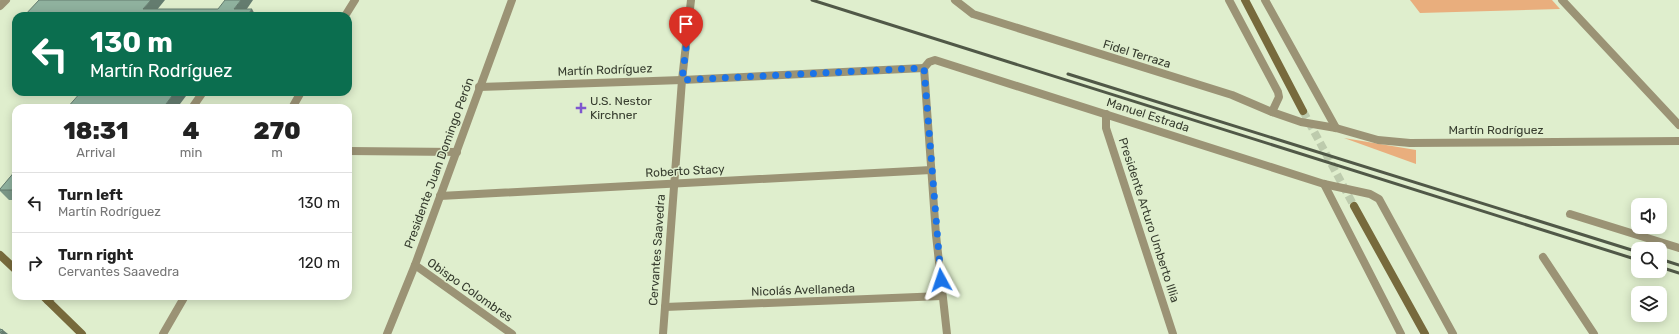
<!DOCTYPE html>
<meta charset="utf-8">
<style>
body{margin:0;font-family:Rubik,sans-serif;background:#f2f2f2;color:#222;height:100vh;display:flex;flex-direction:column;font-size:15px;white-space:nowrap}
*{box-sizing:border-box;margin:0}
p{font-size:13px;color:#767676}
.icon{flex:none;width:22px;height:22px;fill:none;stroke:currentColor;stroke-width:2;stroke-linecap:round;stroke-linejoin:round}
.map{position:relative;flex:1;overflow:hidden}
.panel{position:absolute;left:12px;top:104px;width:340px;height:196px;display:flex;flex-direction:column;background:#fff;border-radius:12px;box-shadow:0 2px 10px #0003}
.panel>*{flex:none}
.banner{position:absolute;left:12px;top:12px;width:340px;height:84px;border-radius:12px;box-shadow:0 2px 10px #0003;background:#0b6e4f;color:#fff;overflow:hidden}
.tools{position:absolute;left:1631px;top:198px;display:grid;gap:8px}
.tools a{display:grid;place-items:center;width:36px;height:36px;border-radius:8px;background:#fff;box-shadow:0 2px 10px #0003;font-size:20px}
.pin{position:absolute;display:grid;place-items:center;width:34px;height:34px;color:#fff;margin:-41px -17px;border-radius:50% 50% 50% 0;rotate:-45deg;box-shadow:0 0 4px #0007}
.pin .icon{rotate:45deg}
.me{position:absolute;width:44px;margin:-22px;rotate:355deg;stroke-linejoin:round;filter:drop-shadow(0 0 3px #0008)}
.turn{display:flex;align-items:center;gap:14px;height:84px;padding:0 12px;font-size:18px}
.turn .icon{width:52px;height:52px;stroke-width:2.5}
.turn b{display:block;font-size:28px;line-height:34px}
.eta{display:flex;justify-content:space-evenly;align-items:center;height:68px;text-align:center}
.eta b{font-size:24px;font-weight:800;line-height:28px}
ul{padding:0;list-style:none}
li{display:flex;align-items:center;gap:12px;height:60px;padding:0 12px;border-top:1px solid #e0e0e0}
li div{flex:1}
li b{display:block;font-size:15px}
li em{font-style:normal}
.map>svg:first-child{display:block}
.green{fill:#e9ae7d}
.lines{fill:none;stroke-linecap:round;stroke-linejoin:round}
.secondary-tunnel{stroke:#bdcbad;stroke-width:8;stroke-dasharray:8 4;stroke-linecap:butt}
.service{stroke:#9b9375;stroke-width:8}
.minor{stroke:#9b9375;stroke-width:8}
.secondary{stroke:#776a3c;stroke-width:8}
.rail{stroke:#505847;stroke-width:3}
.wall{fill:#7b9888}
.shaded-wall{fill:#647c6f}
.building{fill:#8fb19e;stroke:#647c6f}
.route{stroke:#1a73e8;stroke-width:7;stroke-dasharray:0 12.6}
.poi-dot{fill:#7e56cf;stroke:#dfeecd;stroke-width:1.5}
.labels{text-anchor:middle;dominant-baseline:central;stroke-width:3;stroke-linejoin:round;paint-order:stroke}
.street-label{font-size:12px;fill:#373d2f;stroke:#dfeecd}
.poi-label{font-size:12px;fill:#373d2f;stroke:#dfeecd;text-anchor:start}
</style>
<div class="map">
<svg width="1679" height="334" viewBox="0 0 1679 334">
<rect width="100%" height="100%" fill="#dfeecd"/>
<g class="green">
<polygon points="1410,0 1552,0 1560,9 1420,13"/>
<polygon points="1344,138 1416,150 1416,164"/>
</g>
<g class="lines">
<polyline class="secondary-tunnel" points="1303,111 1354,206"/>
<g class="service">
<polyline points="192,108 203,92"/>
<polyline points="1570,214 1679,248"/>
<polyline points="48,301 53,296"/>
</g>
<g class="minor">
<polyline points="955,0 973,14 1232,95 1272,112 1301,122 1336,128 1378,140 1410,143 1679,141"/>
<polyline points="1229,0 1278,92 1279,97 1272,112"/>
<polyline points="1265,0 1336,128"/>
<polyline points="1562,0 1679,125"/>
<polyline points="0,6 6,0"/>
<polyline points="345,16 355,0"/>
<polyline points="479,87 682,80 924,68"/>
<polyline points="292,108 301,92"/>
<polyline points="1106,114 1106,128 1173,334"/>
<polyline points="348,151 457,152"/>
<polyline points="1324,184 1401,334"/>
<polyline points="440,196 931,170"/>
<polyline points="1543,257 1594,334"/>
<polyline points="415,265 512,334"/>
<polyline points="665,307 942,296"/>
<polyline points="163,334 185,296"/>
<polyline points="387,334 415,265 512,0"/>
<polyline points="663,334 682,80 691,0"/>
<polyline points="947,334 936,235 924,68 929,62 935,60 1324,184 1370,194 1379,199 1453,334"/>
</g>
<g class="secondary">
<polyline points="1245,0 1303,111"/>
<polyline points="1354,206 1425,334"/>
<polyline points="0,255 16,270"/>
<polyline points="43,296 82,334"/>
</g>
<g class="rail">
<polyline points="812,0 1638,260"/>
<polyline points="1068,74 1638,252"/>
<polyline points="1660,259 1679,265"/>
<polyline points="1660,267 1679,273"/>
</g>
</g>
<polygon class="wall" points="16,170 16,200 9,200 0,191 0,189"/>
<g class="shaded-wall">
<polygon points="151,0 165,0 152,16 143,9"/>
<polygon points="241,0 253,0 242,16 234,9"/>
<polygon points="252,9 256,16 247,16"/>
<polygon points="175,92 189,92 177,108 163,108"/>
<polygon points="3,330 8,334 0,334"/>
</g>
<g class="building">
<polygon points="39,0 151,0 143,9 218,9 225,0 241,0 234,9 252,9 247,16 24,16"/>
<polygon points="81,92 175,92 163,108 67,108"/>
<polygon points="16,170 16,190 0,190 0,189"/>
<polygon points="0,329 3,330 0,333"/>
</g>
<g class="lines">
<polyline class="route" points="686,48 682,80 924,68 941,280"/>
</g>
<path class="poi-dot" d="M579 102h4v4h4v4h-4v4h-4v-4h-4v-4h4z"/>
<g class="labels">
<g class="street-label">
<text transform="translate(1137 54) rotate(17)">Fidel Terraza</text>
<text transform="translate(605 70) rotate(-2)">Martín Rodríguez</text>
<text transform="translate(1148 115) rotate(18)">Manuel Estrada</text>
<text x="1496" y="130">Martín Rodríguez</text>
<text transform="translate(439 163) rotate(-70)">Presidente Juan Domingo Perón</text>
<text transform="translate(685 171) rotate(-3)">Roberto Stacy</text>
<text transform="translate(1149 220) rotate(72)">Presidente Arturo Umberto Illia</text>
<text transform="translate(657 250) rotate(-86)">Cervantes Saavedra</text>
<text transform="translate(470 290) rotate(35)">Obispo Colombres</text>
<text transform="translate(803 290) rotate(-2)">Nicolás Avellaneda</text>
</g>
<g class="poi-label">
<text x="590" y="101">U.S. Nestor<tspan x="590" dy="14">Kirchner</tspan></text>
</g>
</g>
</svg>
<div class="tools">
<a><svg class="icon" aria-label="sound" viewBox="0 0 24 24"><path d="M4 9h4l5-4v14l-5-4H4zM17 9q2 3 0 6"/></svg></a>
<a><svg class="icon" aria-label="search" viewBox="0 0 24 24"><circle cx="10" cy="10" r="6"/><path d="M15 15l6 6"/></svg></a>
<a><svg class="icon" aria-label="layers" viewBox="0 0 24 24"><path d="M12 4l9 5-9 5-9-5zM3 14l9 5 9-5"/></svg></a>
</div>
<div class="pin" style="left:686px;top:48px;background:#d93025"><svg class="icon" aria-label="arrive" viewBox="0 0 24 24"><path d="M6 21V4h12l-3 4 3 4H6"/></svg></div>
<svg class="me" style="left:941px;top:280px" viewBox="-20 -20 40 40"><path d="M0-17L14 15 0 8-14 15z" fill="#1a73e8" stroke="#fff" stroke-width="4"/></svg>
<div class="banner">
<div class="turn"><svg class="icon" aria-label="left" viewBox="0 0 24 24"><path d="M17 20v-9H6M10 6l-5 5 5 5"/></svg><div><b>130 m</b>Martín Rodríguez</div></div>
</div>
<section class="panel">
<div class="eta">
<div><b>18:31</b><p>Arrival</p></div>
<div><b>4</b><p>min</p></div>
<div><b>270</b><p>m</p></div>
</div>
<ul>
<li><svg class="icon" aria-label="left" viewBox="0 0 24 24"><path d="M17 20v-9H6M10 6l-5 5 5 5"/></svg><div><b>Turn left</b><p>Martín Rodríguez</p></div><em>130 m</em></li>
<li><svg class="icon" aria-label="right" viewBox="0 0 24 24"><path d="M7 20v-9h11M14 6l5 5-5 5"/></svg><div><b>Turn right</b><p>Cervantes Saavedra</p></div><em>120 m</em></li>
</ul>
</section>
</div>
